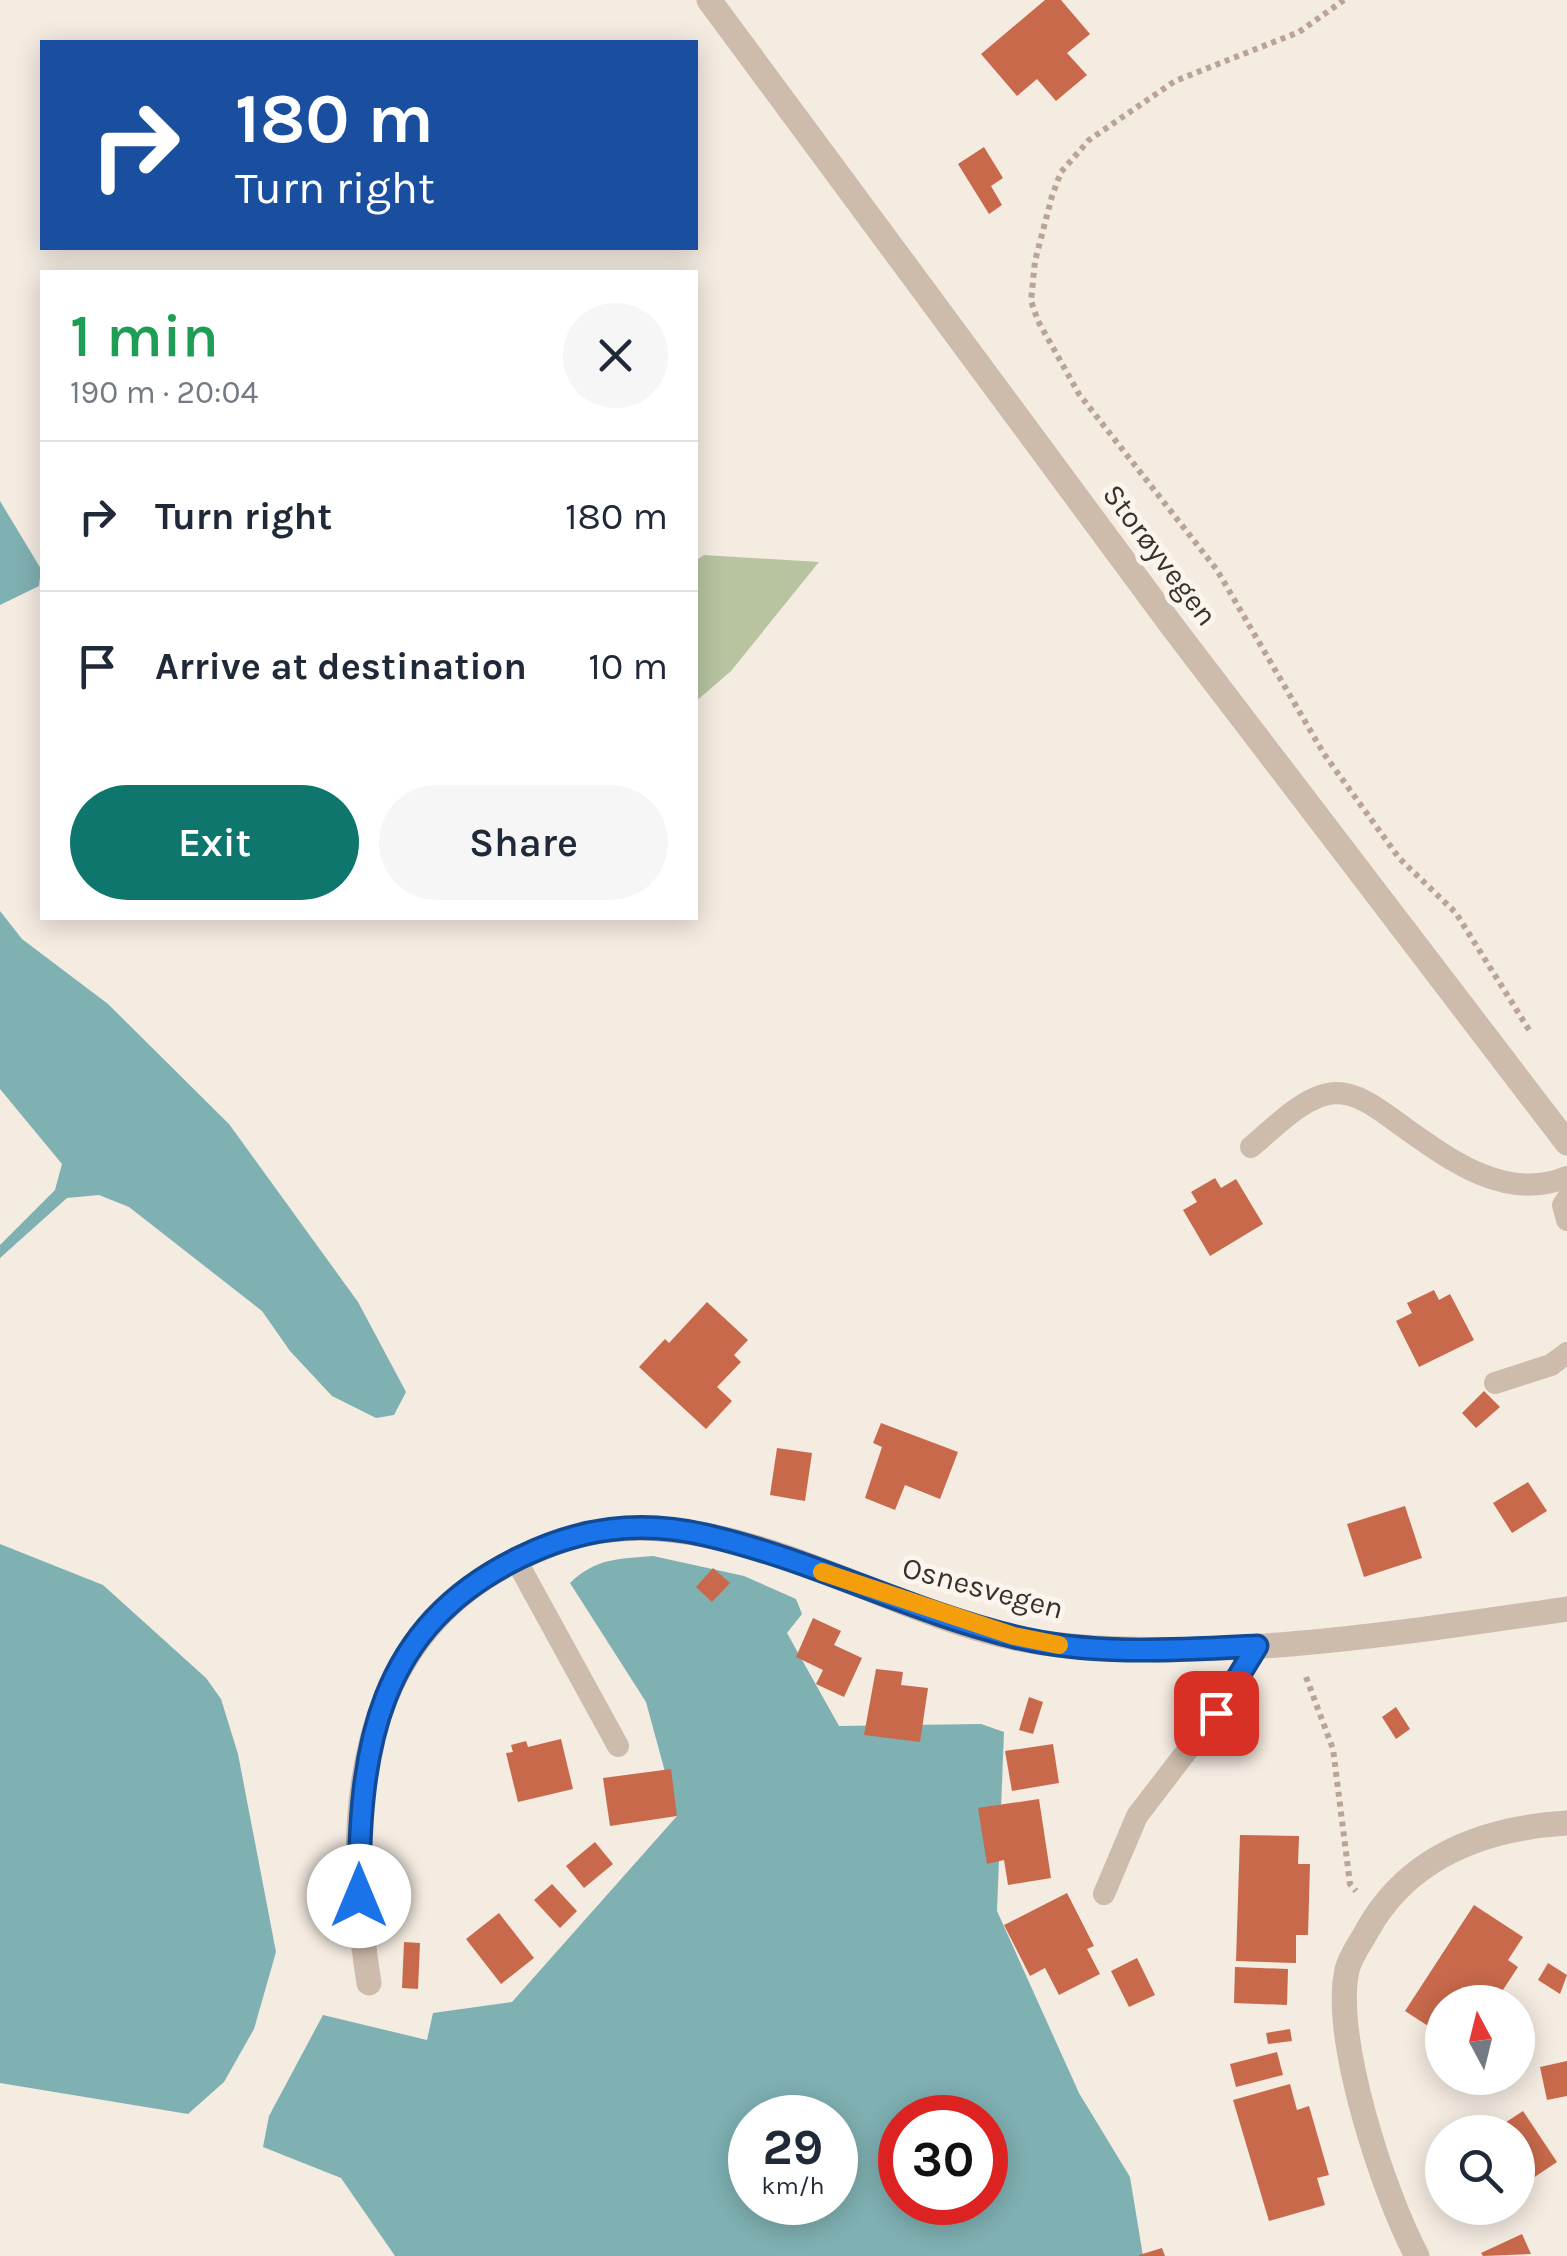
<!DOCTYPE html>
<meta charset="utf-8">
<style>
body{margin:0;font-family:Karla,sans-serif;background:#f6f6f7;color:#1f2937;height:100vh;display:flex;flex-direction:column;font-size:38px;white-space:nowrap}
*{box-sizing:border-box;margin:0}
p{font-size:32px;color:#747a83}
.icon{flex:none;width:55px;height:55px;fill:none;stroke:currentColor;stroke-width:2;stroke-linecap:round;stroke-linejoin:round}
.map{position:relative;flex:1;overflow:hidden}
.side{position:absolute;left:40px;top:270px;width:658px;height:650px;display:flex;flex-direction:column;background:#fff;border-radius:0px;box-shadow:0 5px 25px #0003}
.side>*{flex:none}
.banner{position:absolute;left:40px;top:40px;width:658px;height:210px;border-radius:0px;box-shadow:0 5px 25px #0003;background:#1a4fa0;color:#fff;overflow:hidden}
.needle{width:65px;rotate:353deg}
.buttons{position:absolute;left:1425px;top:1985px;display:grid;gap:20px}
.buttons a{display:grid;place-items:center;width:110px;height:110px;border-radius:50%;background:#fff;box-shadow:0 5px 25px #0003;font-size:50px}
.speed{position:absolute;left:728px;top:2095px;display:flex;gap:20px;font-size:50px;font-weight:700;text-align:center}
.speed>*{display:grid;place-content:center;width:130px;height:130px;border-radius:50%;background:#fff;box-shadow:0 5px 25px #0003;line-height:1}
.speed small{font-size:25px;font-weight:400}
.speed .limit{border:15px solid #d22;background:#fff;color:#111}
.pin{position:absolute;display:grid;place-items:center;width:85px;height:85px;color:#fff;margin:-42px;border-radius:20px;box-shadow:0 5px 15px #0006}
.me{position:absolute;width:110px;margin:-55px;rotate:0deg;stroke-linejoin:round;filter:drop-shadow(0 0 8px #0008)}
.turn{display:flex;align-items:center;gap:35px;height:210px;padding:0 30px;font-size:45px}
.turn .icon{width:130px;height:130px;stroke-width:2.5}
.turn b{display:block;font-size:70px;line-height:85px}
.round{display:grid;place-items:center;flex:none;width:105px;height:105px;border-radius:52px;background:#f6f6f7}
.head{display:flex;align-items:center;justify-content:space-between;height:170px;padding:0 30px}
h1{font-size:60px;font-weight:600;line-height:75px;color:#1e9e55}
.primary-button{display:flex;gap:20px;margin-top:auto;padding:20px 30px}
.primary-button a{flex:1;height:115px;border-radius:60px;background:#0f766e;color:#fff;font-size:40px;font-weight:600;line-height:115px;text-align:center}
.primary-button a+a{background:#f6f6f7;color:#1f2937}
ul{padding:0;list-style:none}
li{display:flex;align-items:center;gap:30px;height:150px;padding:0 30px;border-top:2px solid #e0e1e3}
li div{flex:1}
li b{display:block;font-size:38px}
li em{font-style:normal}
.map>svg:first-child{display:block}
.green{fill:#b8c4a0}
.water{fill:#7fb0b2;fill-rule:evenodd}
.building{fill:#c8694b}
.lines{fill:none;stroke-linecap:round;stroke-linejoin:round}
.path{stroke:#b9a596;stroke-width:6;stroke-dasharray:5 5;stroke-linecap:butt}
.service{stroke:#cdbbac;stroke-width:22}
.minor{stroke:#cdbbac;stroke-width:25}
.route-casing{stroke:#114b97;stroke-width:25}
.route{stroke:#1a73e8;stroke-width:18}
.slow{stroke:#f59e0b;stroke-width:18}
.labels{text-anchor:middle;dominant-baseline:central;stroke-width:10;stroke-linejoin:round;paint-order:stroke}
.street-label{font-size:30px;fill:#3b302b;stroke:#fbf5ee}
</style>
<div class="map">
<svg width="1567" height="2256" viewBox="0 0 1567 2256">
<rect width="100%" height="100%" fill="#f4ebe1"/>
<polygon class="green" points="704,555 819,562 731,671 695,702 695,561"/>
<g class="water">
<polygon points="0,501 41,569 39,586 0,605"/>
<polygon points="0,911 22,939 108,1004 229,1124 358,1302 406,1392 394,1415 376,1418 332,1396 290,1351 262,1311 129,1207 99,1195 67,1198 0,1258 0,1245 55,1190 62,1164 0,1089"/>
<polygon points="0,1544 103,1585 206,1678 221,1699 238,1754 276,1952 254,2029 224,2082 188,2114 0,2083"/>
<path d="M 653,1556 L 744,1576 L 796,1599 L 802,1614 L 787,1633 L 839,1726 L 981,1724 L 1004,1732 L 997,1911 L 1079,2093 L 1130,2177 L 1143,2256 L 395,2256 L 341,2178 L 263,2147 L 269,2116 L 323,2015 L 427,2040 L 433,2013 L 512,2002 L 677,1816 L 646,1702 L 570,1583 C 596,1558 618,1559 653,1556 ZM 750,2118 L 835,2118 L 835,2202 L 750,2202 ZM 900,2118 L 985,2118 L 985,2202 L 900,2202 Z"/>
</g>
<g class="building">
<polygon points="1045,0 1061,0 1090,34 1067,53 1087,75 1056,101 1037,79 1017,96 981,54"/>
<polygon points="984,147 1003,178 991,186 1002,205 989,214 958,164"/>
<polygon points="1215,1178 1221,1188 1236,1179 1263,1224 1210,1256 1183,1210 1197,1202 1191,1192"/>
<polygon points="1434,1290 1439,1300 1450,1294 1474,1340 1419,1367 1396,1321 1412,1313 1407,1303"/>
<polygon points="707,1302 748,1340 734,1355 741,1362 717,1387 732,1401 706,1429 639,1367 665,1339 669,1343"/>
<polygon points="1484,1391 1500,1407 1476,1428 1462,1413"/>
<polygon points="881,1423 958,1452 940,1499 905,1485 895,1510 865,1498 882,1447 873,1443"/>
<polygon points="777,1448 812,1453 805,1501 770,1495"/>
<polygon points="1528,1482 1547,1511 1512,1533 1493,1503"/>
<polygon points="1405,1506 1422,1558 1364,1577 1347,1524"/>
<polygon points="713,1568 730,1583 712,1602 696,1587"/>
<polygon points="813,1618 841,1631 834,1645 862,1658 844,1697 816,1684 823,1670 796,1657"/>
<polygon points="876,1669 903,1672 901,1685 928,1688 920,1742 864,1735"/>
<polygon points="1029,1697 1043,1702 1033,1734 1019,1730"/>
<polygon points="1396,1707 1410,1729 1396,1739 1382,1717"/>
<polygon points="561,1739 573,1789 518,1802 506,1753 513,1752 511,1745 526,1741 528,1747"/>
<polygon points="1053,1744 1059,1783 1012,1791 1005,1751"/>
<polygon points="671,1769 677,1816 610,1826 603,1778"/>
<polygon points="1039,1799 1051,1878 1008,1885 1004,1860 987,1864 978,1808"/>
<polygon points="1240,1835 1299,1836 1298,1864 1310,1864 1308,1935 1296,1935 1296,1963 1236,1961"/>
<polygon points="595,1842 613,1864 584,1888 566,1866"/>
<polygon points="552,1884 577,1911 560,1928 534,1900"/>
<polygon points="1067,1893 1094,1946 1087,1949 1100,1974 1059,1995 1045,1968 1030,1976 1004,1925"/>
<polygon points="1474,1905 1523,1937 1508,1960 1518,1967 1495,2002 1442,2002 1442,2035 1405,2011"/>
<polygon points="499,1913 534,1958 501,1984 466,1939"/>
<polygon points="404,1942 420,1943 418,1989 402,1988"/>
<polygon points="1137,1958 1155,1995 1129,2007 1111,1971"/>
<polygon points="1548,1963 1567,1975 1560,1994 1538,1980"/>
<polygon points="1235,1967 1288,1969 1287,2005 1234,2003"/>
<polygon points="1290,2029 1292,2041 1268,2044 1266,2033"/>
<polygon points="1277,2052 1283,2075 1236,2087 1230,2064"/>
<polygon points="1567,2061 1567,2096 1547,2100 1540,2067"/>
<polygon points="1290,2084 1297,2110 1309,2106 1329,2175 1317,2178 1325,2205 1269,2221 1233,2100"/>
<polygon points="1523,2111 1557,2162 1518,2188 1518,2132 1491,2132"/>
<polygon points="1522,2234 1531,2254 1483,2256 1481,2253"/>
<polygon points="1162,2248 1165,2256 1139,2256 1139,2255"/>
</g>
<g class="lines">
<g class="path">
<polyline points="1344,0 1299,32 1175,81 1089,140 1061,172 1052,196 1035,261 1031,301 1038,321 1079,394 1217,570 1324,754 1399,858 1456,913 1531,1033"/>
<polyline points="1306,1677 1333,1749 1350,1884 1356,1891"/>
</g>
<g class="service">
<path d="M 1251,1147 C 1273,1129 1305,1094 1336,1093 C 1359,1093 1380,1110 1398,1123 C 1447,1158 1505,1203 1567,1177"/>
<polyline points="1567,1199 1563,1205 1567,1220"/>
<polyline points="1495,1383 1551,1365 1567,1353"/>
<polyline points="516,1560 618,1746"/>
<polyline points="1104,1894 1137,1816 1216,1713 1257,1646"/>
</g>
<g class="minor">
<polyline points="709,0 1172,626 1567,1143"/>
<path d="M 369,1983 C 344,1826 351,1645 510,1563 C 576,1529 627,1521 699,1534 C 823,1555 934,1633 1059,1645 C 1229,1661 1399,1633 1567,1609"/>
<path d="M 1417,2256 C 1384,2194 1332,2038 1347,1970 C 1350,1956 1362,1941 1368,1929 C 1410,1855 1486,1828 1567,1823"/>
</g>
</g>
<g class="lines">
<g class="route-casing">
<path id="route" d="M 359,1896 C 359,1749 376,1627 521,1557 C 580,1528 639,1520 705,1535 C 811,1559 909,1611 1015,1637 C 1093,1656 1178,1650 1257,1646 L 1216,1713"/>
</g>
<use href="#route" class="route"/>
<polyline class="slow" points="822,1572 1014,1636 1059,1645"/>
</g>
<g class="labels">
<g class="street-label">
<text transform="translate(1160 555) rotate(53)">Storøyvegen</text>
<text transform="translate(983 1588) rotate(15)">Osnesvegen</text>
</g>
</g>
</svg>
<div class="buttons">
<a><svg class="needle" viewBox="-14 -14 28 28"><path d="M0-13l5 13h-10z" fill="#e53935"/><path d="M0 13l5-13h-10z" fill="#747a83"/></svg></a>
<a><svg class="icon" aria-label="search" viewBox="0 0 24 24"><circle cx="10" cy="10" r="6"/><path d="M15 15l6 6"/></svg></a>
</div>
<div class="speed"><div>29<small>km/h</small></div><div class="limit">30</div></div>
<div class="pin" style="left:1216px;top:1713px;background:#d93025"><svg class="icon" aria-label="arrive" viewBox="0 0 24 24"><path d="M6 21V4h12l-3 4 3 4H6"/></svg></div>
<svg class="me" style="left:359px;top:1896px" viewBox="-20 -20 40 40"><circle r="19" fill="#fff"/><path d="M0-13L10 11 0 6-10 11z" fill="#1a73e8"/></svg>
<div class="banner">
<div class="turn"><svg class="icon" aria-label="right" viewBox="0 0 24 24"><path d="M7 20v-9h11M14 6l5 5-5 5"/></svg><div><b>180 m</b>Turn right</div></div>
</div>
<section class="side">
<div class="head"><div><h1>1 min</h1><p>190 m · 20:04</p></div><a class="round"><svg class="icon" aria-label="close" viewBox="0 0 24 24"><path d="M6 6l12 12M18 6L6 18"/></svg></a></div>
<ul>
<li><svg class="icon" aria-label="right" viewBox="0 0 24 24"><path d="M7 20v-9h11M14 6l5 5-5 5"/></svg><div><b>Turn right</b></div><em>180 m</em></li>
<li><svg class="icon" aria-label="arrive" viewBox="0 0 24 24"><path d="M6 21V4h12l-3 4 3 4H6"/></svg><div><b>Arrive at destination</b></div><em>10 m</em></li>
</ul>
<div class="primary-button"><a>Exit</a><a>Share</a></div>
</section>
</div>
